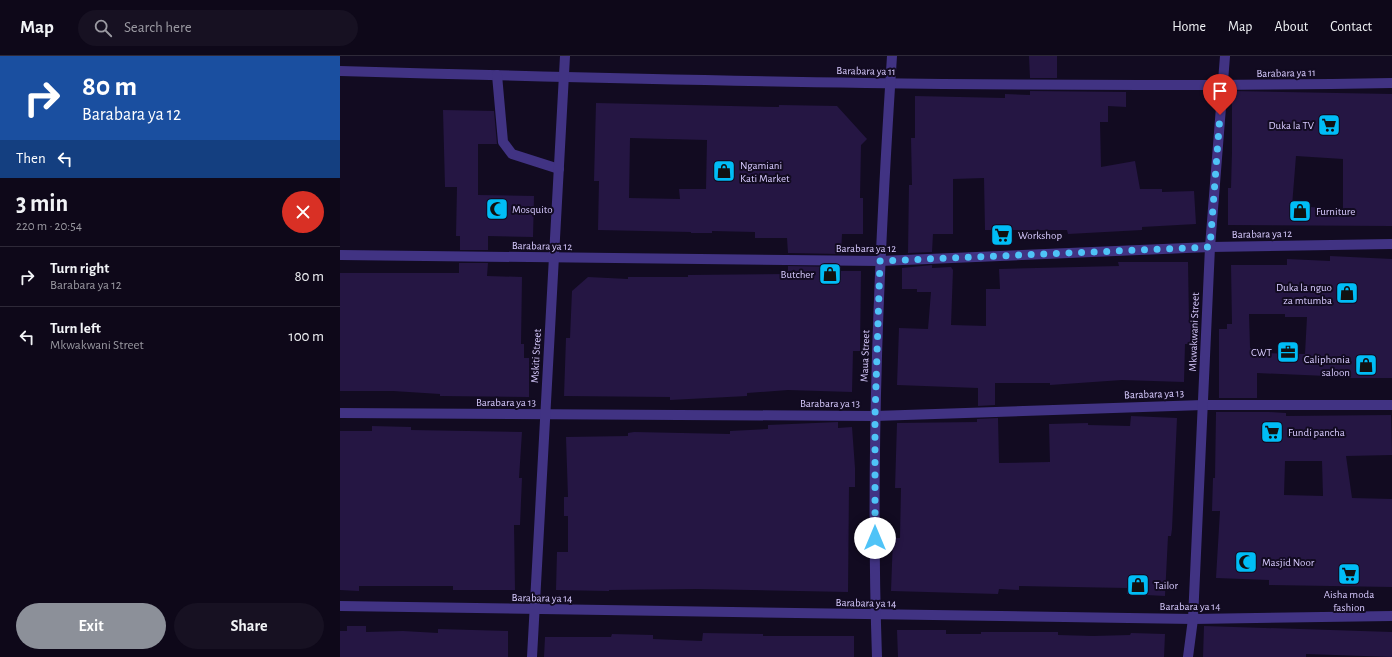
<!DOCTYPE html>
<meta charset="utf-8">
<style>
body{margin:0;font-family:"Alegreya Sans",sans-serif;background:#171122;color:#f1f3f6;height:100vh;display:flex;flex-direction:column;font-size:15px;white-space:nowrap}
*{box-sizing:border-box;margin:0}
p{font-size:13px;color:#9b9aa2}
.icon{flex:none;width:22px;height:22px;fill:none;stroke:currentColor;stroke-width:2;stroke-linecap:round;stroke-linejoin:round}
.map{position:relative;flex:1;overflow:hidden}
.details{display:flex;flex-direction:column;background:#0e0819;width:340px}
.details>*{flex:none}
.banner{background:#1a4fa0;color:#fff;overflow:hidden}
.pin{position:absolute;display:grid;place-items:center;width:34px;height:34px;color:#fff;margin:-41px -17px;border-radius:50% 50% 50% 0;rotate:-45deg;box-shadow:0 0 4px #0007}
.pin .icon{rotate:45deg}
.me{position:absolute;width:44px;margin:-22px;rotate:0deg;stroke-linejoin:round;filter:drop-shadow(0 0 3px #0008)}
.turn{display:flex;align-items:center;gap:14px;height:84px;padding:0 16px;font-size:18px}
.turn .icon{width:52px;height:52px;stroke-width:2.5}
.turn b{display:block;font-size:28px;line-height:34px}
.then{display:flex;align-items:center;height:38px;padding:0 16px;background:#0003;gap:8px;font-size:15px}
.round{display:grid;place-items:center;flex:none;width:42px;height:42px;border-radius:21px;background:#171122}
.head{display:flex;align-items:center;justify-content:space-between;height:68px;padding:0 16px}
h1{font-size:24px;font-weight:700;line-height:30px}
.button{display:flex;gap:8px;margin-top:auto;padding:8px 16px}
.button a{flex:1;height:46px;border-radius:24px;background:#8c9099;color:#fff;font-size:16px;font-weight:700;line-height:46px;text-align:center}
.button a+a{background:#171122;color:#f1f3f6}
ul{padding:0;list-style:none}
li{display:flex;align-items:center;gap:12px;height:60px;padding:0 16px;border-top:1px solid #2e2938}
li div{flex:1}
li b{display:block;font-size:15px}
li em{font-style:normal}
header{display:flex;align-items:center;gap:24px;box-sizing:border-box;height:56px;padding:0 20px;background:#0e0819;border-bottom:1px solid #2e2938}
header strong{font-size:19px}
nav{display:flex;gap:22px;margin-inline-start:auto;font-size:14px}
.search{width:280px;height:36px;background:#171122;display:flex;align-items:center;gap:10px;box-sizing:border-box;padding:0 14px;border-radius:22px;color:#9b9aa2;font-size:15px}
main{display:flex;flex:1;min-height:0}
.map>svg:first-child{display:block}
.building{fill:#251643;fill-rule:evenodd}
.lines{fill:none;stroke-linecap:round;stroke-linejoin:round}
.minor{stroke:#413383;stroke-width:10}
.route{stroke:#4fc3f7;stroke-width:7;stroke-dasharray:0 12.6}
.labels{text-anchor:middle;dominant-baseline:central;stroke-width:4;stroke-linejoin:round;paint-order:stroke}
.street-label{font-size:11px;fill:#d8cbff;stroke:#120b21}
.poi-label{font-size:11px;fill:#d8cbff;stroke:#120b21;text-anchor:start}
</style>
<header>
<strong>Map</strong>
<div class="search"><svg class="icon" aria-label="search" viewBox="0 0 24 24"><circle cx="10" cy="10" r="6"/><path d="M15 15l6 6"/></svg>Search here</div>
<nav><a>Home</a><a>Map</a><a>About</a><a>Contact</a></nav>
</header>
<main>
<section class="details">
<div class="banner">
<div class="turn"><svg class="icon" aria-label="right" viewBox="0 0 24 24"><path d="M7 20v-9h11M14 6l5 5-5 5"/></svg><div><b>80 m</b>Barabara ya 12</div></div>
<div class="then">Then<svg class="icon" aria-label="left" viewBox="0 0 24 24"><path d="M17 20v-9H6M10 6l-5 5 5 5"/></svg></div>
</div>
<div class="head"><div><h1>3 min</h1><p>220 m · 20:54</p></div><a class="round" style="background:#d93025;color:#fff"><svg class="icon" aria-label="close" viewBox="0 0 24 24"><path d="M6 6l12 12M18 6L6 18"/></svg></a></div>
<ul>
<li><svg class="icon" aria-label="right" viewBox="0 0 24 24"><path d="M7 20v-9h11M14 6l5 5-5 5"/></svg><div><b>Turn right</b><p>Barabara ya 12</p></div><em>80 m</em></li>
<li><svg class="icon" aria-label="left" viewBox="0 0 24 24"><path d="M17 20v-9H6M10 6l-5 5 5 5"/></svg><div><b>Turn left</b><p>Mkwakwani Street</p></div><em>100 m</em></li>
</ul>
<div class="button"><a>Exit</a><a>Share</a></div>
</section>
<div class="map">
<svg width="1052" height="601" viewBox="0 0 1052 601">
<rect width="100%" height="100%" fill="#120b21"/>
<g class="building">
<polygon points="689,0 717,0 717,22 690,22"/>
<polygon points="690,35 786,36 786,51 768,50 768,66 760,66 761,111 795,105 800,133 822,133 822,136 854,135 856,168 802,171 802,174 728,178 727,174 645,174 644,122 613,123 613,178 593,178 592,196 568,197 569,129 572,129 571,82 575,82 575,40 665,42 665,38 690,39"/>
<path d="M 892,35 L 1052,38 L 1052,170 L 888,169 L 888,132 L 891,132 L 892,96 ZM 956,100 L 1003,103 L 1003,153 L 952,150 Z"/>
<path d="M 256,47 L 439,51 L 439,49 L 497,50 L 527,83 L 521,89 L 520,142 L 523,142 L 523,178 L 502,178 L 501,198 L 448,197 L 447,182 L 415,182 L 415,176 L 372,175 L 372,177 L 351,177 L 351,176 L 258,174 L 259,125 L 254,125 ZM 290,82 L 367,84 L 366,133 L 339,133 L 340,143 L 289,142 Z"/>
<polygon points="103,54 154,55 157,88 138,88 138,139 194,140 193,181 148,180 148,194 120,194 120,180 116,180 117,131 105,131"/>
<path d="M 990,200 L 1052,203 L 1052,322 L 1009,322 L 1009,321 L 917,317 L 917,342 L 879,342 L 879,273 L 887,273 L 887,268 L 892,268 L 891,209 L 947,209 L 947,203 L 990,205 ZM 909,258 L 945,258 L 945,261 L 967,261 L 965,298 L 915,297 L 915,292 L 910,292 Z"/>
<polygon points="778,206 848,206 849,267 859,267 860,276 859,288 845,288 844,326 782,324 710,329 710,327 655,327 655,349 638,350 638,332 557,329 559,272 588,273 591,236 577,236 577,233 562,233 562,212 592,209 592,212 611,211 613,214 611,269 646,270 646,233 660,233 659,213 779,210"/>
<polygon points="119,207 148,207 147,220 182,221 181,288 184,288 184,302 189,302 189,341 100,340 100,338 53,335 0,335 0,217 119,217"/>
<polygon points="448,210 501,211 501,215 521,215 520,295 513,295 512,336 448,334 407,337 407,340 330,344 330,341 224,340 226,282 230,282 232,235 248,221 288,223 288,221 348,221 348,219 448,218"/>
<path d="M 876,356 L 929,356 L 946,357 L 946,360 L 1051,359 L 1052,399 L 1006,400 L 1012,442 L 1052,443 L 1052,531 L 929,529 L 929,524 L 876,522 L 880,455 L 872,455 L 873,422 L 875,422 ZM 945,405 L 982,405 L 983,440 L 944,439 Z"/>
<polygon points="791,360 837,362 832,473 831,480 828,480 825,540 787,538 787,532 679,530 679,534 659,533 658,538 551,535 553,482 560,482 561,432 555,432 557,367 637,366 637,363 658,362 659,407 710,406 709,368 748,367 748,369 790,370"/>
<polygon points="498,366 498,372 512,371 515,412 515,431 509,431 508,536 357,533 269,534 269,535 216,534 217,496 228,496 228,460 224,460 224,441 228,441 226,381 288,380 288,377 294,376 390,378 390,375 428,373 428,369"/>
<polygon points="32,370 71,371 71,374 182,376 179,422 182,422 180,469 174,469 175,534 113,534 113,530 19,530 19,535 0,534 0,375 32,375"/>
<polygon points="7,570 26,570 26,576 63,575 98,577 98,573 168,575 168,601 0,601 0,575 7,575"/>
<polygon points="864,570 1052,576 1052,601 966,598 966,601 863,601"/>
<polygon points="557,574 606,574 606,578 641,578 641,576 718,576 718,579 753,580 790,579 791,577 825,578 824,601 558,601"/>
<polygon points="363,577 423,578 423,580 514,580 514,601 204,601 205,581 271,581 272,578 313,579 313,583 362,585"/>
</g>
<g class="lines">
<g class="minor">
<path d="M 0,15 C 350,25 701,33 1052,27"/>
<polyline points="157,19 163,86 172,98 219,113"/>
<polyline points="0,199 540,205 870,191 1052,188"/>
<polyline points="0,357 535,360 863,349 1052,349"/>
<polyline points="0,550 853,563 1052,560"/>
<polyline points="192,601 225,0"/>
<path d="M 537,601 C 530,400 539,200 552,0"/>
<polyline points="848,601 853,563 870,191 885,0"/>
</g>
</g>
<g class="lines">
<polyline class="route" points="535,482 535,360 540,205 870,191 880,59"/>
</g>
<defs>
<g id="supermarket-square" transform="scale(1.15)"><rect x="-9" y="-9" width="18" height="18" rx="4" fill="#00bdf6" stroke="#120b21"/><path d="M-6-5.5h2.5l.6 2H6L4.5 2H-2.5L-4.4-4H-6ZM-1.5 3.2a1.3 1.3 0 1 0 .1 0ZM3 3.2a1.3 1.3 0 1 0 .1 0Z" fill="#111"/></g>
<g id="shop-square" transform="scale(1.15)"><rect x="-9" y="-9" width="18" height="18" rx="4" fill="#00bdf6" stroke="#120b21"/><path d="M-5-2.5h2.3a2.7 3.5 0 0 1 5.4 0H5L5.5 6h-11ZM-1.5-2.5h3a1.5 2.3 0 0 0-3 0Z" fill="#111"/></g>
<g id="mosque-square" transform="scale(1.15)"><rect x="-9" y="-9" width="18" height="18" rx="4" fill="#00bdf6" stroke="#120b21"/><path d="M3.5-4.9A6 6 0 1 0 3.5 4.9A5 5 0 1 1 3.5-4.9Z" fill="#111"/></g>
<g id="office-square" transform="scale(1.15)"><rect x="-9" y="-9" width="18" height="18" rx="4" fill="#00bdf6" stroke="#120b21"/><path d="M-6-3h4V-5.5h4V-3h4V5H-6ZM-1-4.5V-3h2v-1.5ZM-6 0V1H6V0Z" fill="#111"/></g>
</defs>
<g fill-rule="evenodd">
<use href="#supermarket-square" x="989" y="69"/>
<use href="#shop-square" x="384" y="115"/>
<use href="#mosque-square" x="157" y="153"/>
<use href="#shop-square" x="960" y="155"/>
<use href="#supermarket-square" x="662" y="179"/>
<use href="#shop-square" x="490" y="218"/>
<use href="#shop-square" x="1007" y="237"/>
<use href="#office-square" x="948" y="296"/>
<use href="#shop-square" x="1026" y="309"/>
<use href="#supermarket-square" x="932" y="376"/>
<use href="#mosque-square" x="906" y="506"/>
<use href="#supermarket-square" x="1009" y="518"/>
<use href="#shop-square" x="798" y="529"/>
</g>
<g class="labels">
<g class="street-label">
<text transform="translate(526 15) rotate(1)">Barabara ya 11</text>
<text transform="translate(946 17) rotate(-1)">Barabara ya 11</text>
<text transform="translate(922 178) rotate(-1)">Barabara ya 12</text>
<text transform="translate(202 190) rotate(1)">Barabara ya 12</text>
<text x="526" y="192">Barabara ya 12</text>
<text transform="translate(854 276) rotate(-88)">Mkwakwani Street</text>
<text transform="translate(196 300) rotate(-87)">Mskiti Street</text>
<text transform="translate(525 300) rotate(-88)">Maua Street</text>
<text transform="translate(814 338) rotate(-2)">Barabara ya 13</text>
<text x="166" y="346">Barabara ya 13</text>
<text x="490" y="347">Barabara ya 13</text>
<text transform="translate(202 542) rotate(1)">Barabara ya 14</text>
<text transform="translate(526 547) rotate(1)">Barabara ya 14</text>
<text x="850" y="550">Barabara ya 14</text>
</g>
<g class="poi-label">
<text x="974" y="69" text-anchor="end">Duka la TV</text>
<text x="400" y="109">Ngamiani<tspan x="400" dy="13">Kati Market</tspan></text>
<text x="172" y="153">Mosquito</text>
<text x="976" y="155">Furniture</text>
<text x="678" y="179">Workshop</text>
<text x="474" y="218" text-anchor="end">Butcher</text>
<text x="992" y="231" text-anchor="end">Duka la nguo<tspan x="992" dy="13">za mtumba</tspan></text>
<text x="932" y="296" text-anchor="end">CWT</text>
<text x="1010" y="303" text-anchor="end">Caliphonia<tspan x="1010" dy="13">saloon</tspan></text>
<text x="948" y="376">Fundi pancha</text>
<text x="922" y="506">Masjid Noor</text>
<text x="814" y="529">Tailor</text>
<text x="1009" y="538" text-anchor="middle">Aisha moda<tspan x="1009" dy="13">fashion</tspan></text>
</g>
</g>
</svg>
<div class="pin" style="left:880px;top:59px;background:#d93025"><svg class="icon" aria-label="arrive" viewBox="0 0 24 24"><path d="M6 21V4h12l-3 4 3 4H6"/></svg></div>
<svg class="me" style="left:535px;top:482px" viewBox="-20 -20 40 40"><circle r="19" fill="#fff"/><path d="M0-13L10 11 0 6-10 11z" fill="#4fc3f7"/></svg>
</div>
</main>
